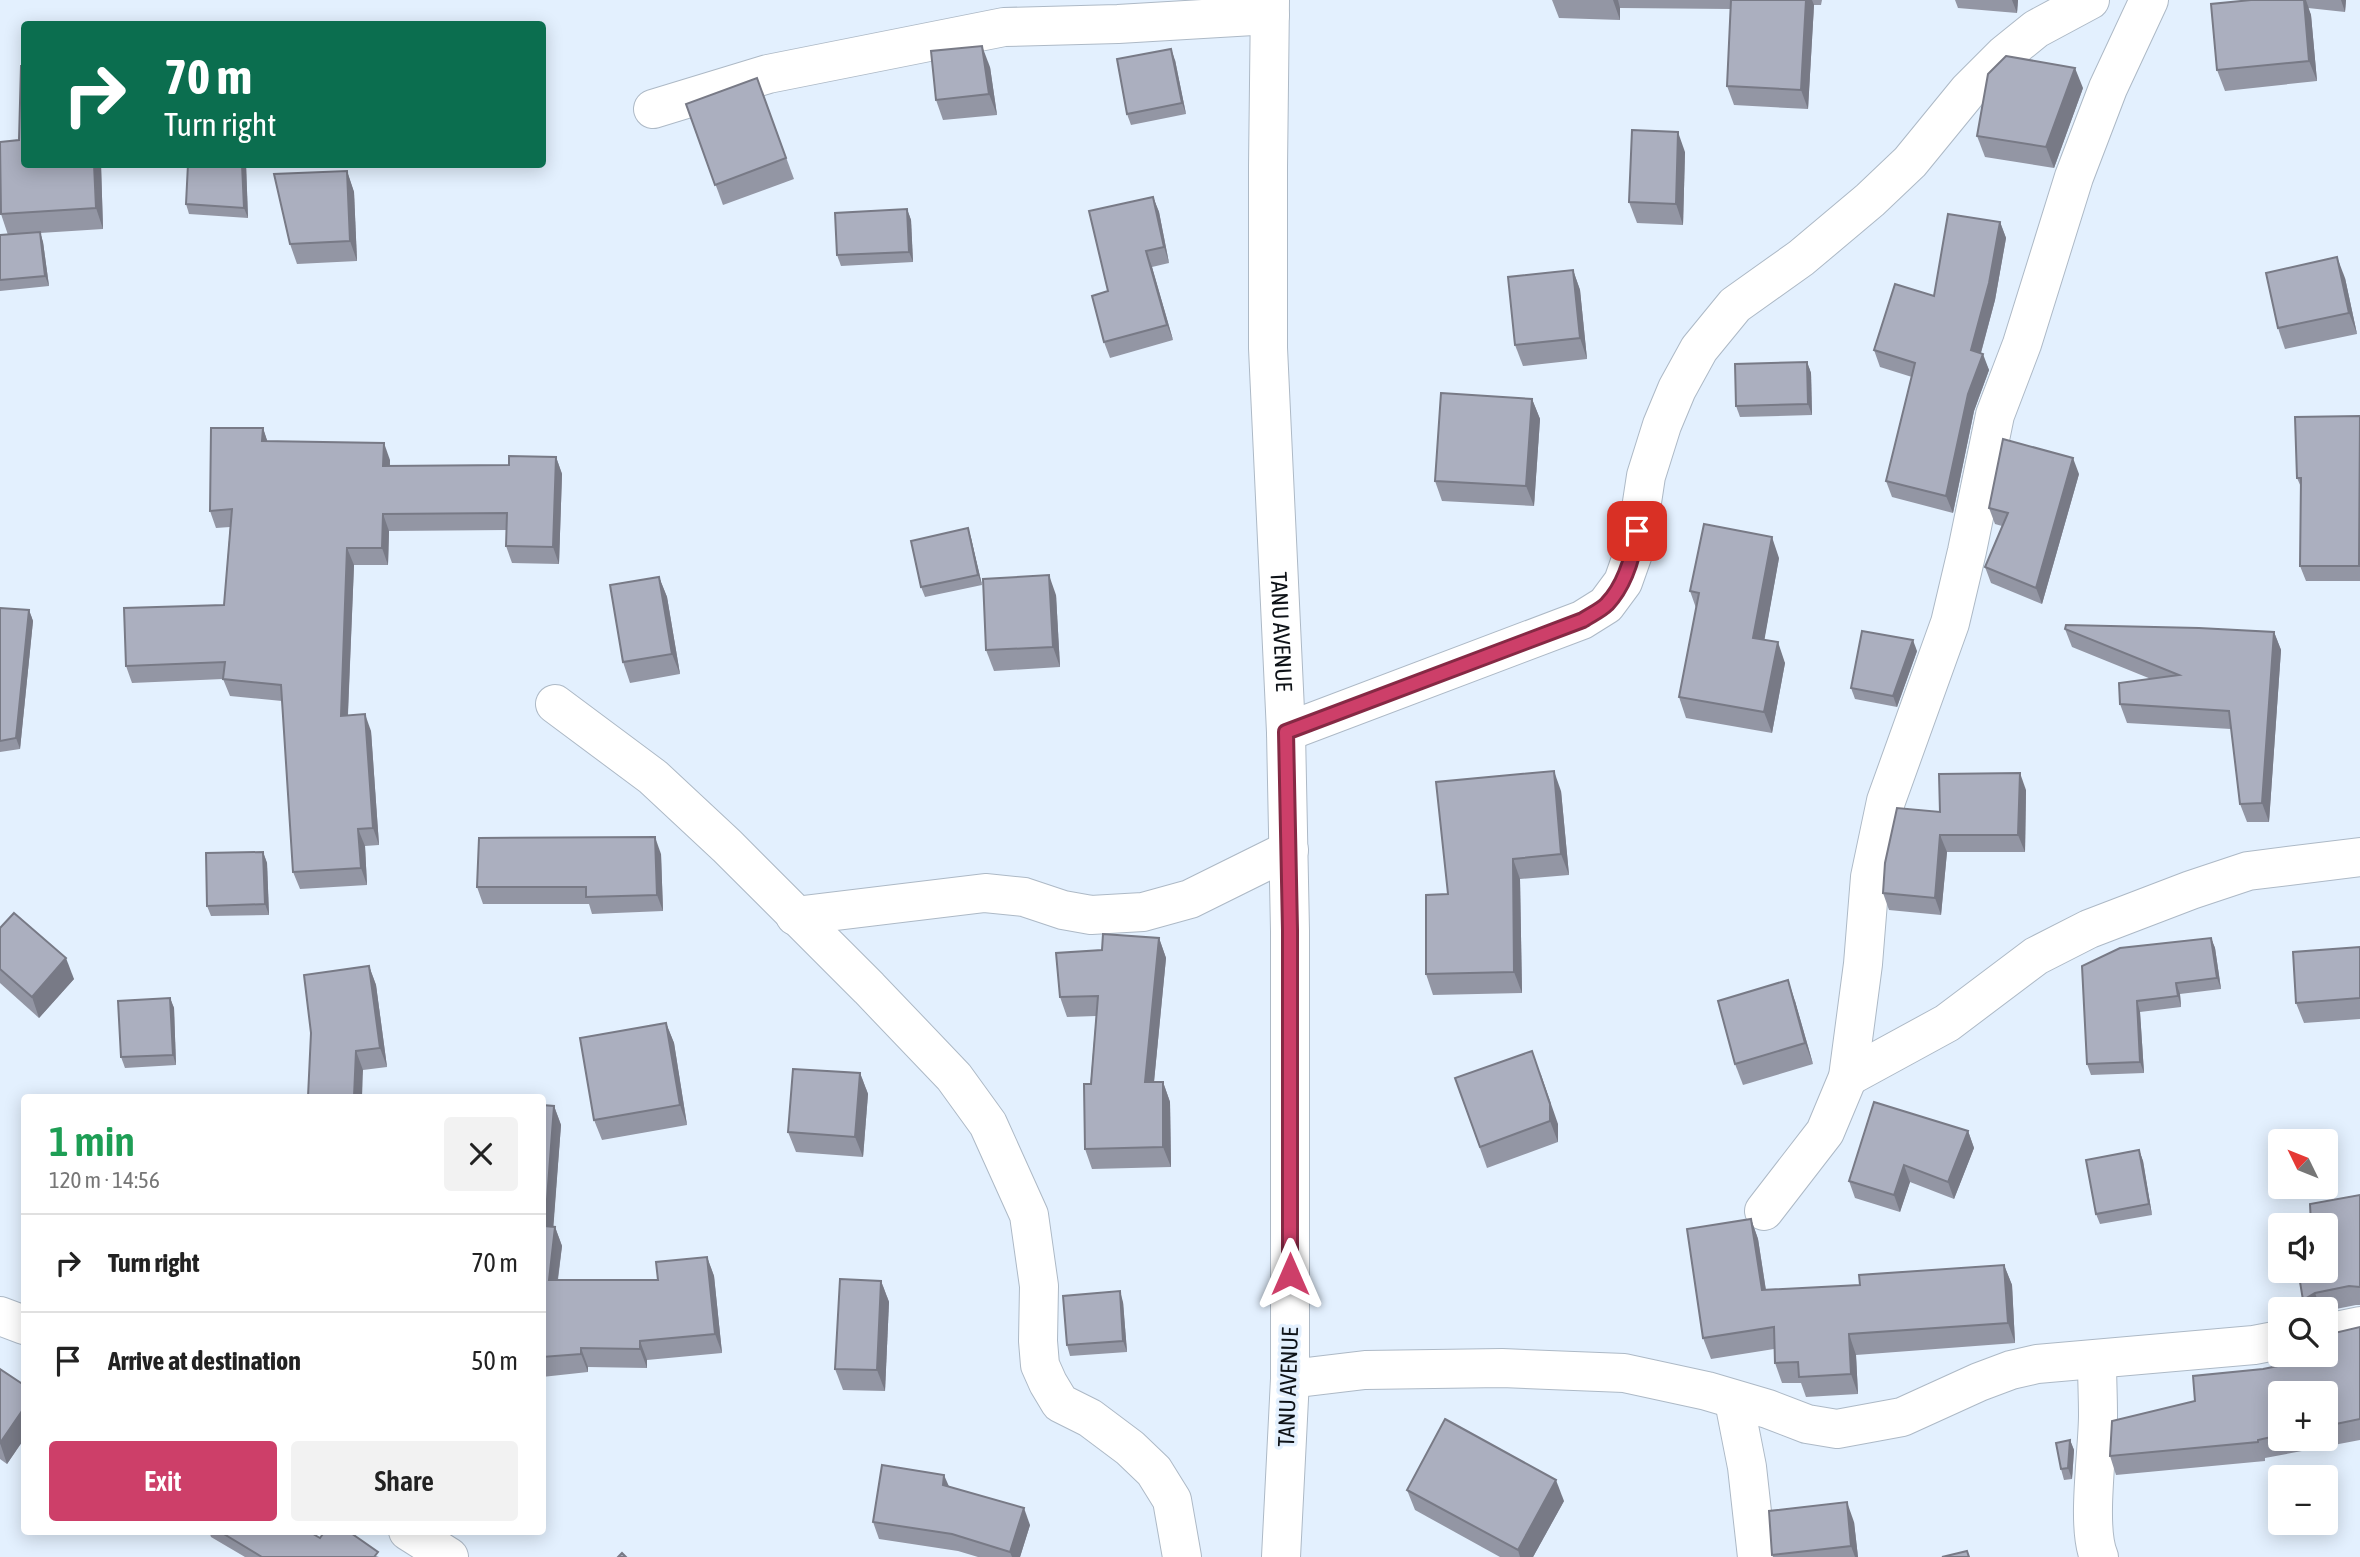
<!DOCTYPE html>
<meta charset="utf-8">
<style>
body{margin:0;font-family:"Asap Condensed",sans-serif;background:#f2f2f2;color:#222;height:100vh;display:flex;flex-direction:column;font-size:26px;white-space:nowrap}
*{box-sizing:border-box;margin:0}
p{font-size:23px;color:#767676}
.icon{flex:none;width:38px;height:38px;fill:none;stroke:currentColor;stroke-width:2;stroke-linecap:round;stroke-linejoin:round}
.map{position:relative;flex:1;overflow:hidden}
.panel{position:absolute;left:21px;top:1094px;width:525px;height:441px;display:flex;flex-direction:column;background:#fff;border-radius:7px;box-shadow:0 4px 18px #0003}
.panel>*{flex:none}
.guide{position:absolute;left:21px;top:21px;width:525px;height:147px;border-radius:7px;box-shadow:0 4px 18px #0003;background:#0b6e4f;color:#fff;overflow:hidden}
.needle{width:46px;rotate:313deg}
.tools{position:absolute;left:2268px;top:1129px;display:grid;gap:14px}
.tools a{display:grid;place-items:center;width:70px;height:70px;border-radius:7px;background:#fff;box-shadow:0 4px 18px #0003;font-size:35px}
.pin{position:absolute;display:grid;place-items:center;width:60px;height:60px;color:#fff;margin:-30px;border-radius:14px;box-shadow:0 4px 10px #0006}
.me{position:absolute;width:77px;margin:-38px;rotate:0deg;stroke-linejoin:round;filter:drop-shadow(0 0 5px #0008)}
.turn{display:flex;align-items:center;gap:24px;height:147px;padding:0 28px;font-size:32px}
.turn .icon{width:91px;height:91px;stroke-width:2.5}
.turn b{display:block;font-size:49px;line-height:60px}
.round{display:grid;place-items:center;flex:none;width:74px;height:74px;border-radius:7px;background:#f2f2f2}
.overview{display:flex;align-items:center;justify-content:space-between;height:119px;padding:0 28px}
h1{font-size:42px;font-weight:600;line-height:52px;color:#1e9e55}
.action{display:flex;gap:14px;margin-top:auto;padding:14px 28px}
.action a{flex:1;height:80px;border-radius:7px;background:#cd3f69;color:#fff;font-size:28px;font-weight:600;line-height:80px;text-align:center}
.action a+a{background:#f2f2f2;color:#222}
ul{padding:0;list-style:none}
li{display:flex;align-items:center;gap:21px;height:98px;padding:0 28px;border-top:2px solid #e0e0e0}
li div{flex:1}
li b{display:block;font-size:26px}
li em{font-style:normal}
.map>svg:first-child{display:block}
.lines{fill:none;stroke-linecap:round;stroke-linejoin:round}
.minor-casing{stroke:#adb9c6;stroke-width:40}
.minor{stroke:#fff;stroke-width:38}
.wall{fill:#9396a4;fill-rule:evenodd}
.shaded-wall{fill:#787a86}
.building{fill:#abafbf;stroke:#787a86;stroke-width:2}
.route-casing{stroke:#852944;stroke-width:18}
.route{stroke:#cd3f69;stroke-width:12}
.labels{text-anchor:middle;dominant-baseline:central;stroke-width:7;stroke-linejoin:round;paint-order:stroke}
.street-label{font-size:23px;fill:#0e1217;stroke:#e3f0fe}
</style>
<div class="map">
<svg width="2360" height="1557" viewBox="0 0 2360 1557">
<rect width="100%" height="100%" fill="#e3f0fe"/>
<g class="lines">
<g class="minor-casing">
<g id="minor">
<path id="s1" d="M 1270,0 L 1268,167 L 1268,348 L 1286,732 L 1290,931 L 1290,1379 L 1281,1557"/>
<polyline points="653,109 768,74 1004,27 1118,24 1270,15"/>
<polyline points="555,704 653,777 727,846 869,988 954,1077 988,1124 1029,1215 1039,1286 1038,1341 1040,1365 1048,1383 1060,1403 1090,1418 1130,1448 1154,1471 1172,1500 1182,1557"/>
<polyline points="1286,732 1582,620 1606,605 1623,582 1635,548 1646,476 1662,425 1677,389 1699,349 1735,305 1801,258 1870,200 1910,162 1968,91 2005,54 2036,29 2090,0"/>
<polyline points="795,916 985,893 1024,897 1063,910 1091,915 1143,912 1190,899 1289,850"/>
<polyline points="1848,1077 1947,1023 2036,956 2089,929 2191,890 2248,871 2360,857"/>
<polyline points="1764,1211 1825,1132 1848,1077 1863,964 1870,877 1886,801 1950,623 1967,551 1995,415 2022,344 2074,177 2108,88 2149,0"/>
<polyline points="0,1316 24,1325"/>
<polyline points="2326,1333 2360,1326"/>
<path d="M 2097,1360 C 2097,1378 2098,1397 2098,1415 C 2098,1451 2086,1527 2099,1557"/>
<polyline points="1290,1379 1365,1370 1502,1368 1624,1373 1707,1391 1768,1409 1807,1424 1837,1429 1902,1417 1979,1382 2011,1370 2037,1364 2254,1345 2280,1340"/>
<polyline points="1734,1401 1747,1467 1757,1557"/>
<polyline points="408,1531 449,1557"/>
</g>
</g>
<use href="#minor" class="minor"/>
</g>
<g class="wall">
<polygon points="1552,0 1822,0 1821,5 1814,5 1808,109 1734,105 1727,86 1731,9 1620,8 1620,20 1559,18"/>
<polygon points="1955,0 2018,0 2017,13 1958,8"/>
<polygon points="2251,0 2346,0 2345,12 2308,8 2311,15 2317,81 2225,91 2217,70"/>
<polygon points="1175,60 1186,114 1131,125 1127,114"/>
<polygon points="990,67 997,115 943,120 936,100"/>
<polygon points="757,78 794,179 723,205 686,104"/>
<polygon points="2083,88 2054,168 1985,157 1977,136"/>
<polygon points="1685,152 1683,225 1637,223 1629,202"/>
<polygon points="24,164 101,164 103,229 40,233 43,242 49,286 0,291 0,235 8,235 1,214"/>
<polygon points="246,164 248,218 189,214 186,204"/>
<polygon points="347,171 354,192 357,261 297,264 290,244"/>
<polygon points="1153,197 1159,212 1169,263 1152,267 1173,340 1110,358 1104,342 1108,291"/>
<polygon points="907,209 911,220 913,262 841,266 837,255"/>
<polygon points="2000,222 2006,238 1995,300 1981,353 1989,370 1974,411 1953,513 1892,497 1886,481 1912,377 1880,367 1874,350 1934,296"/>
<polygon points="1573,270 1580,290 1587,359 1523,366 1515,345"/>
<polygon points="2345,278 2357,334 2285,349 2278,328"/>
<polygon points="1807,362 1811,373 1812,415 1740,417 1736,406"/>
<polygon points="1532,399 1540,419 1534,506 1442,501 1435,481"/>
<polygon points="2360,416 2360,581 2306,581 2300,566 2301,487 2297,478"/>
<polygon points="263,428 267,441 390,460 390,466 509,465 556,457 562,474 559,564 512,563 506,546 507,530 389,531 388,565 354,565 348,715 371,731 379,845 365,846 367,885 300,889 293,872 282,701 230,696 223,679 132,683 126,666 224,605 230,527 216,528 210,511"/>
<polygon points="2079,474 2042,604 1991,583 1985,567 2002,526 1995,524 1989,508"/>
<polygon points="968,528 971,538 982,585 925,597 921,587"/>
<polygon points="1779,558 1764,640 1785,663 1772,733 1686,718 1679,697 1696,608 1690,591"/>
<polygon points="659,577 667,597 680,674 630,683 623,662"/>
<polygon points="1056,595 1060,667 994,671 986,650"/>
<polygon points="0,608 29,610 33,621 20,749 0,752"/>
<polygon points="2065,629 2274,632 2281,650 2269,822 2247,822 2240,804 2231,729 2127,723 2120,704 2151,679 2072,647"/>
<polygon points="1917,651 1897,707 1855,699 1851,688"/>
<polygon points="2026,790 2025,852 1947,852 1941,915 1889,910 1883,893 1940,812"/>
<polygon points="1561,791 1569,875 1520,879 1522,993 1433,995 1426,974 1448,894"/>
<polygon points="263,852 267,863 269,915 211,916 207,906"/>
<polygon points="661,854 663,911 592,914 589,904 483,904 477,887"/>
<polygon points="0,928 74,979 39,1018 0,983"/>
<polygon points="1159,938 1166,958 1154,1082 1163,1082 1170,1102 1171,1167 1092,1169 1085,1149 1096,1016 1067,1017 1060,997 1102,950"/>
<polygon points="2211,938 2215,948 2221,989 2180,994 2181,1007 2140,1012 2144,1073 2091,1075 2087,1064 2082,966"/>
<polygon points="2360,947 2360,1019 2304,1023 2296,1003"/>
<polygon points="369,966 376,985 387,1067 363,1070 308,1097"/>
<polygon points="170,998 174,1008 176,1065 125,1068 121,1057"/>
<polygon points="1795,1001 1813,1064 1743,1085 1735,1064"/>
<polygon points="666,1023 674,1043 687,1125 602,1140 594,1120"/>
<polygon points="860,1073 868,1094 863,1157 796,1152 788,1132"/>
<polygon points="1455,1078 1558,1124 1558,1142 1487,1168"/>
<polygon points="542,1105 554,1106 561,1125 553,1227 555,1227 562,1246 558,1280 658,1280 707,1257 714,1276 722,1353 647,1360 647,1368 588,1367 588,1372 542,1377"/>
<polygon points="1968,1131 1974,1148 1954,1199 1910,1182 1900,1212 1855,1198 1849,1181"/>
<polygon points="2139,1150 2143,1161 2152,1215 2100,1224 2096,1214"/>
<polygon points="2360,1195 2360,1305 2356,1305 2326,1311 2326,1309 2306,1309 2303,1300"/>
<polygon points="1751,1219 1758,1239 1766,1290 1860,1285 2004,1265 2012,1285 2015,1343 1856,1355 1858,1394 1806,1397 1801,1383 1782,1383 1775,1363 1774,1349 1711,1359 1703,1338"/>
<polygon points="881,1281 889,1302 885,1391 843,1390 835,1369"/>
<polygon points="1123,1302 1127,1352 1070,1356 1067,1345"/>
<path d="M 2360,1327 L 2360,1440 L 2265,1458 L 2265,1461 L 2116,1475 L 2110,1456 L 2195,1401 L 2263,1369 L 2312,1359 ZM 2280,1393 L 2326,1393 L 2326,1438 L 2280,1438 Z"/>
<polygon points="0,1369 24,1385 24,1439 7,1464 0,1459"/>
<polygon points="2070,1440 2074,1450 2072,1479 2064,1480 2061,1469"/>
<polygon points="949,1487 1030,1525 1020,1557 978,1557 958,1551 879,1539 873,1522"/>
<polygon points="1407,1490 1564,1501 1533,1557 1500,1557 1415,1510"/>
<polygon points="1854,1522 1858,1557 1773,1557 1772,1555"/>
<polygon points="209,1531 308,1531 320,1538 379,1557 245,1557 211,1537"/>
</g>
<g class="shaded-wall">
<polygon points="1613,0 1618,0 1620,8 1620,20"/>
<polygon points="1806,0 1812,0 1814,5 1808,109 1801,90"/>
<polygon points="2012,0 2018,0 2017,13"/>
<polygon points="2304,0 2306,0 2311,15 2317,81 2309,61"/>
<polygon points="2341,0 2346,0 2345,12"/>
<polygon points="982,46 990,67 997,115 989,94"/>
<polygon points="1171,49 1175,60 1186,114 1182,103"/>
<polygon points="2075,68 2083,88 2054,168 2046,147"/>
<polygon points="1678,132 1685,152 1683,225 1676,204"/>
<polygon points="94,164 101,164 103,229 96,208"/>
<polygon points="242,164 246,164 248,218 244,208"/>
<polygon points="347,171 354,192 357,261 350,241"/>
<polygon points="1153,197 1159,212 1169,263 1164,247"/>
<polygon points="907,209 911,220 913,262 909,252"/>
<polygon points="2000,222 2006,238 1995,300 1977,367 1971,350"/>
<polygon points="40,232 43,242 49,286 45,276"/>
<polygon points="1146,251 1152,267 1173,340 1167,325"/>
<polygon points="2337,257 2345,278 2357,334 2349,313"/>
<polygon points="1573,270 1580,290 1587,359 1580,338"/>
<polygon points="1983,354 1989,370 1974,411 1953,513 1946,496 1968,394"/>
<polygon points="1807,362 1811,373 1812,415 1808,404"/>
<polygon points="1532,399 1540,419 1534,506 1526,486"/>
<polygon points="263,428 269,446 262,441"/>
<polygon points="384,443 390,460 389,483 383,466"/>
<polygon points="556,457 562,474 559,564 553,547"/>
<polygon points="2073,458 2079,474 2042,604 2036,588"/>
<polygon points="383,514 389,531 388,565 382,548"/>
<polygon points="968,528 971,538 982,585 978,575"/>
<polygon points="1772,537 1779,558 1761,659 1753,638"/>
<polygon points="347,548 354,565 347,733 341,716"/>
<polygon points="1049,575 1056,595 1060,667 1053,647"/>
<polygon points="659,577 667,597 680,674 672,654"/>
<polygon points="29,610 33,621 20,749 16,738"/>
<polygon points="2274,632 2281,650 2269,822 2262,803"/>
<polygon points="1913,640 1917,651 1897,707 1893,696"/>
<polygon points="1778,642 1785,663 1772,733 1764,712"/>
<polygon points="365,714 371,731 379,845 373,828"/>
<polygon points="1554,771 1561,791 1569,875 1561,854"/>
<polygon points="2020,773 2026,790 2025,852 2018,835"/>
<polygon points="358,829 365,846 367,885 361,868"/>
<polygon points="1940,835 1947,852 1941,915 1935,898"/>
<polygon points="655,837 661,854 663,911 657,895"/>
<polygon points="263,852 267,863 269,915 265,904"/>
<polygon points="1513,859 1520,879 1522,993 1514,972"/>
<polygon points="1159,938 1166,958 1152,1102 1145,1082"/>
<polygon points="2211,938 2215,948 2221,989 2217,978"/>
<polygon points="66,958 74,979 39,1018 32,997"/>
<polygon points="369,966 376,985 387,1067 380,1048"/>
<polygon points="1788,980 1795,1001 1813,1064 1805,1043"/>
<polygon points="2176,983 2180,994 2181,1007 2178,996"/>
<polygon points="170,998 174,1008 176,1065 173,1055"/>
<polygon points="2137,1001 2140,1012 2144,1073 2140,1062"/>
<polygon points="666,1023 674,1043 687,1125 680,1105"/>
<polygon points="356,1051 363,1070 362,1097 354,1097"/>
<polygon points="1540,1072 1558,1124 1558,1142 1550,1121"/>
<polygon points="860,1073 868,1094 863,1157 855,1137"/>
<polygon points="1163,1082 1170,1102 1171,1167 1163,1147"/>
<polygon points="554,1106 561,1125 552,1245 545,1226"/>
<polygon points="1968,1131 1974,1148 1954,1199 1948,1182"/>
<polygon points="2139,1150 2143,1161 2152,1215 2149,1204"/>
<polygon points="1904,1165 1910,1182 1900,1212 1894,1195"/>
<polygon points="1751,1219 1758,1239 1769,1311 1762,1290"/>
<polygon points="555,1227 562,1246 555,1299 549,1280"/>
<polygon points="707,1257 714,1276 722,1353 715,1334"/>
<polygon points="2004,1265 2012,1285 2015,1343 2008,1323"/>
<polygon points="881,1281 889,1302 885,1391 877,1370"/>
<polygon points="1120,1291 1123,1302 1127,1352 1123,1341"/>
<polygon points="2315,1293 2321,1309 2306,1309 2303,1300"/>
<polygon points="1849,1334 1856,1355 1858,1394 1851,1374"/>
<polygon points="640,1341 647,1360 647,1368 640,1349"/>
<polygon points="581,1348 588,1367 588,1372 581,1354"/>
<polygon points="24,1408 24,1439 7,1464 0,1443"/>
<polygon points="2070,1440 2074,1450 2072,1479 2068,1468"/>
<polygon points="944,1475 951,1491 943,1485"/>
<polygon points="1556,1480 1564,1501 1533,1557 1520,1557 1518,1550"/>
<polygon points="1847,1502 1854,1522 1858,1557 1855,1557 1851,1546"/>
<polygon points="1024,1508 1030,1525 1020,1557 1012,1557 1010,1552"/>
</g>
<g class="building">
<polygon points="1731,0 1806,0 1801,90 1727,86"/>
<polygon points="2251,0 2304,0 2309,61 2217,70 2211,4"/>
<polygon points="982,46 989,94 936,100 931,51"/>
<polygon points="1171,49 1182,103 1127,114 1117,59"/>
<polygon points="2006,56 2075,68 2046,147 1977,136 1988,74"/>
<polygon points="21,66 24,66 24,164 94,164 96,208 1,214 0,142 19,140"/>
<polygon points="757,78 786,158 715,185 686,104"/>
<polygon points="1632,130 1678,132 1676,204 1629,202"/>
<polygon points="188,164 242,164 244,208 186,204"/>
<polygon points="347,171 350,241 290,244 274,174"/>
<polygon points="1153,197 1164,247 1146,251 1167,325 1104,342 1092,296 1108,291 1089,211"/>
<polygon points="907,209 909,252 837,255 835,213"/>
<polygon points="1948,214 2000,222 1989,283 1971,350 1983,354 1968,394 1946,496 1886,481 1915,363 1874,350 1895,284 1934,296"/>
<polygon points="40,232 45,276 0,280 0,235"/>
<polygon points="2337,257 2349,313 2278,328 2266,273"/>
<polygon points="1573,270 1580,338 1515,345 1508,277"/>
<polygon points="1807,362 1808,404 1736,406 1735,364"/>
<polygon points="1441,393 1532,399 1526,486 1435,481"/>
<polygon points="2360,416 2359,566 2300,566 2301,478 2297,478 2295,417"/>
<polygon points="211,428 263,428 262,441 384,443 383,466 509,465 509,456 556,457 553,547 506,546 507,513 383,514 382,548 347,548 341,716 365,714 373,828 358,829 361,868 293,872 281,685 223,679 225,662 126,666 124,608 224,605 232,509 210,511"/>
<polygon points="2003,439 2073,458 2036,588 1985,567 2008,513 1989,508"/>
<polygon points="1704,524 1772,537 1753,638 1778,642 1764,712 1679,697 1699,593 1690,591"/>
<polygon points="968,528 978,575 921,587 911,541"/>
<polygon points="1049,575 1053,647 986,650 983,579"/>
<polygon points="659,577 672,654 623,662 610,585"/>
<polygon points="0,608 29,610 16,738 0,741"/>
<polygon points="2066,625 2199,628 2274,632 2262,803 2240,804 2229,711 2120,704 2119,683 2179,675 2065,629"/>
<polygon points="1862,631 1913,640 1893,696 1851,688"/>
<polygon points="1554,771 1561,854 1513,859 1514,972 1426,974 1426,895 1448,894 1436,782"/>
<polygon points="2020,773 2018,835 1940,835 1935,898 1883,893 1885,863 1897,808 1940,812 1939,774"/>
<polygon points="655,837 657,895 586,897 586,887 477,887 479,838"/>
<polygon points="263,852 265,904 207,906 206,853"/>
<polygon points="14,913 66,958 32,997 0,969 0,928"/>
<polygon points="1103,934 1159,938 1145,1082 1163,1082 1163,1147 1085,1149 1084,1084 1091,1084 1098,996 1060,997 1056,953 1102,950"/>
<polygon points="2211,938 2217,978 2176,983 2178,996 2137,1001 2140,1062 2087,1064 2082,966 2120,948"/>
<polygon points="2360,947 2360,998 2296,1003 2293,952"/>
<polygon points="369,966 380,1048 356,1051 354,1097 308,1097 311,1033 304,975"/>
<polygon points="1788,980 1805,1043 1735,1064 1718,1001"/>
<polygon points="170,998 173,1055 121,1057 118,1001"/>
<polygon points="666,1023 680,1105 594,1120 580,1038"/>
<polygon points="1532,1051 1550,1104 1550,1121 1480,1147 1455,1078"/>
<polygon points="793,1069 860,1073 855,1137 788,1132"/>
<polygon points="1874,1102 1968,1131 1948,1182 1904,1165 1894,1195 1849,1181"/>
<polygon points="542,1105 554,1106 545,1226 555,1227 549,1280 658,1280 656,1262 707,1257 715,1334 640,1341 640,1349 581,1348 581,1354 542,1357"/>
<polygon points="2139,1150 2149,1204 2096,1214 2086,1160"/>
<polygon points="2360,1195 2360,1287 2349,1286 2315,1293 2303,1300 2298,1270 2326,1270 2326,1225 2311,1225 2310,1204"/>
<polygon points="1751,1219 1762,1290 1860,1285 1859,1275 2004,1265 2008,1323 1849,1334 1851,1374 1799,1377 1798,1362 1775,1363 1774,1327 1703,1338 1687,1229"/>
<polygon points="840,1279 881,1281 877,1370 835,1369"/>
<polygon points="1120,1291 1123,1341 1067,1345 1063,1296"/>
<polygon points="2360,1327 2360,1419 2326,1426 2326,1393 2280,1393 2280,1435 2258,1440 2258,1442 2110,1456 2112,1421 2195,1401 2193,1376 2263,1369 2312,1359 2311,1354 2326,1354 2326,1335"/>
<polygon points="0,1369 24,1385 24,1408 0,1443"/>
<polygon points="1445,1419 1556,1480 1518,1550 1407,1490"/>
<polygon points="2070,1440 2068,1468 2061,1469 2056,1443"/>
<polygon points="882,1465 944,1475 943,1485 1024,1508 1010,1552 952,1534 873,1522"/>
<polygon points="1847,1502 1851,1546 1772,1555 1769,1511"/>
<polygon points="219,1531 308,1531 320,1538 325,1531 348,1531 378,1552 374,1557 262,1557"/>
<polygon points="1967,1551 1969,1557 1942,1557"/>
<polygon points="622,1553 626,1557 618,1557"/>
</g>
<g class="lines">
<g class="route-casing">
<path id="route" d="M 1290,1274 L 1290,930 L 1286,732 L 1583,620 C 1590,615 1600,611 1607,604 C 1625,585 1633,557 1637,531"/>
</g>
<use href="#route" class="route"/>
</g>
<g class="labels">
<g class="street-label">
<text stroke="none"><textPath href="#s1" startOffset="632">TANU AVENUE</textPath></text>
<text transform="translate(1288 1387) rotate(-88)">TANU AVENUE</text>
</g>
</g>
</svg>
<div class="tools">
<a><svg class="needle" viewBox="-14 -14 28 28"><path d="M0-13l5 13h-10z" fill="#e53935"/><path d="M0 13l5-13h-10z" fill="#767676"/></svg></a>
<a><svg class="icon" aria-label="sound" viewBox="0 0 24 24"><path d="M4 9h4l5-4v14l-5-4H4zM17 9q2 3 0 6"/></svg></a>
<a><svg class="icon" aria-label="search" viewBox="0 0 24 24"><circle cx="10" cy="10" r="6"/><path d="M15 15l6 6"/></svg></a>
<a>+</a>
<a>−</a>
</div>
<div class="pin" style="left:1637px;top:531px;background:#d93025"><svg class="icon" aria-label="arrive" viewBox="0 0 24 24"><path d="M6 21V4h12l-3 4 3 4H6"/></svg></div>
<svg class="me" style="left:1290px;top:1274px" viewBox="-20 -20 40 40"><path d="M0-17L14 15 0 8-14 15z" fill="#cd3f69" stroke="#fff" stroke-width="4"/></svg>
<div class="guide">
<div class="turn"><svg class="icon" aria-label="right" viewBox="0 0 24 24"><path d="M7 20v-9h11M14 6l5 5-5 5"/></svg><div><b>70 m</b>Turn right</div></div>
</div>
<section class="panel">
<div class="overview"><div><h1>1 min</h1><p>120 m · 14:56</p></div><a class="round"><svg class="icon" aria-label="close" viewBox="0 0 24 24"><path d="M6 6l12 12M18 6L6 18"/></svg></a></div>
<ul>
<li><svg class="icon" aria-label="right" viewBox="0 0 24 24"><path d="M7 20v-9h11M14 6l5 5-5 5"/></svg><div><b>Turn right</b></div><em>70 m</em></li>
<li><svg class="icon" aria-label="arrive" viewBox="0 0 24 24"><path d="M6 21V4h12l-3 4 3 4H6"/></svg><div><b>Arrive at destination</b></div><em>50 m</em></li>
</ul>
<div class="action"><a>Exit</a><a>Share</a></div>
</section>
</div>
